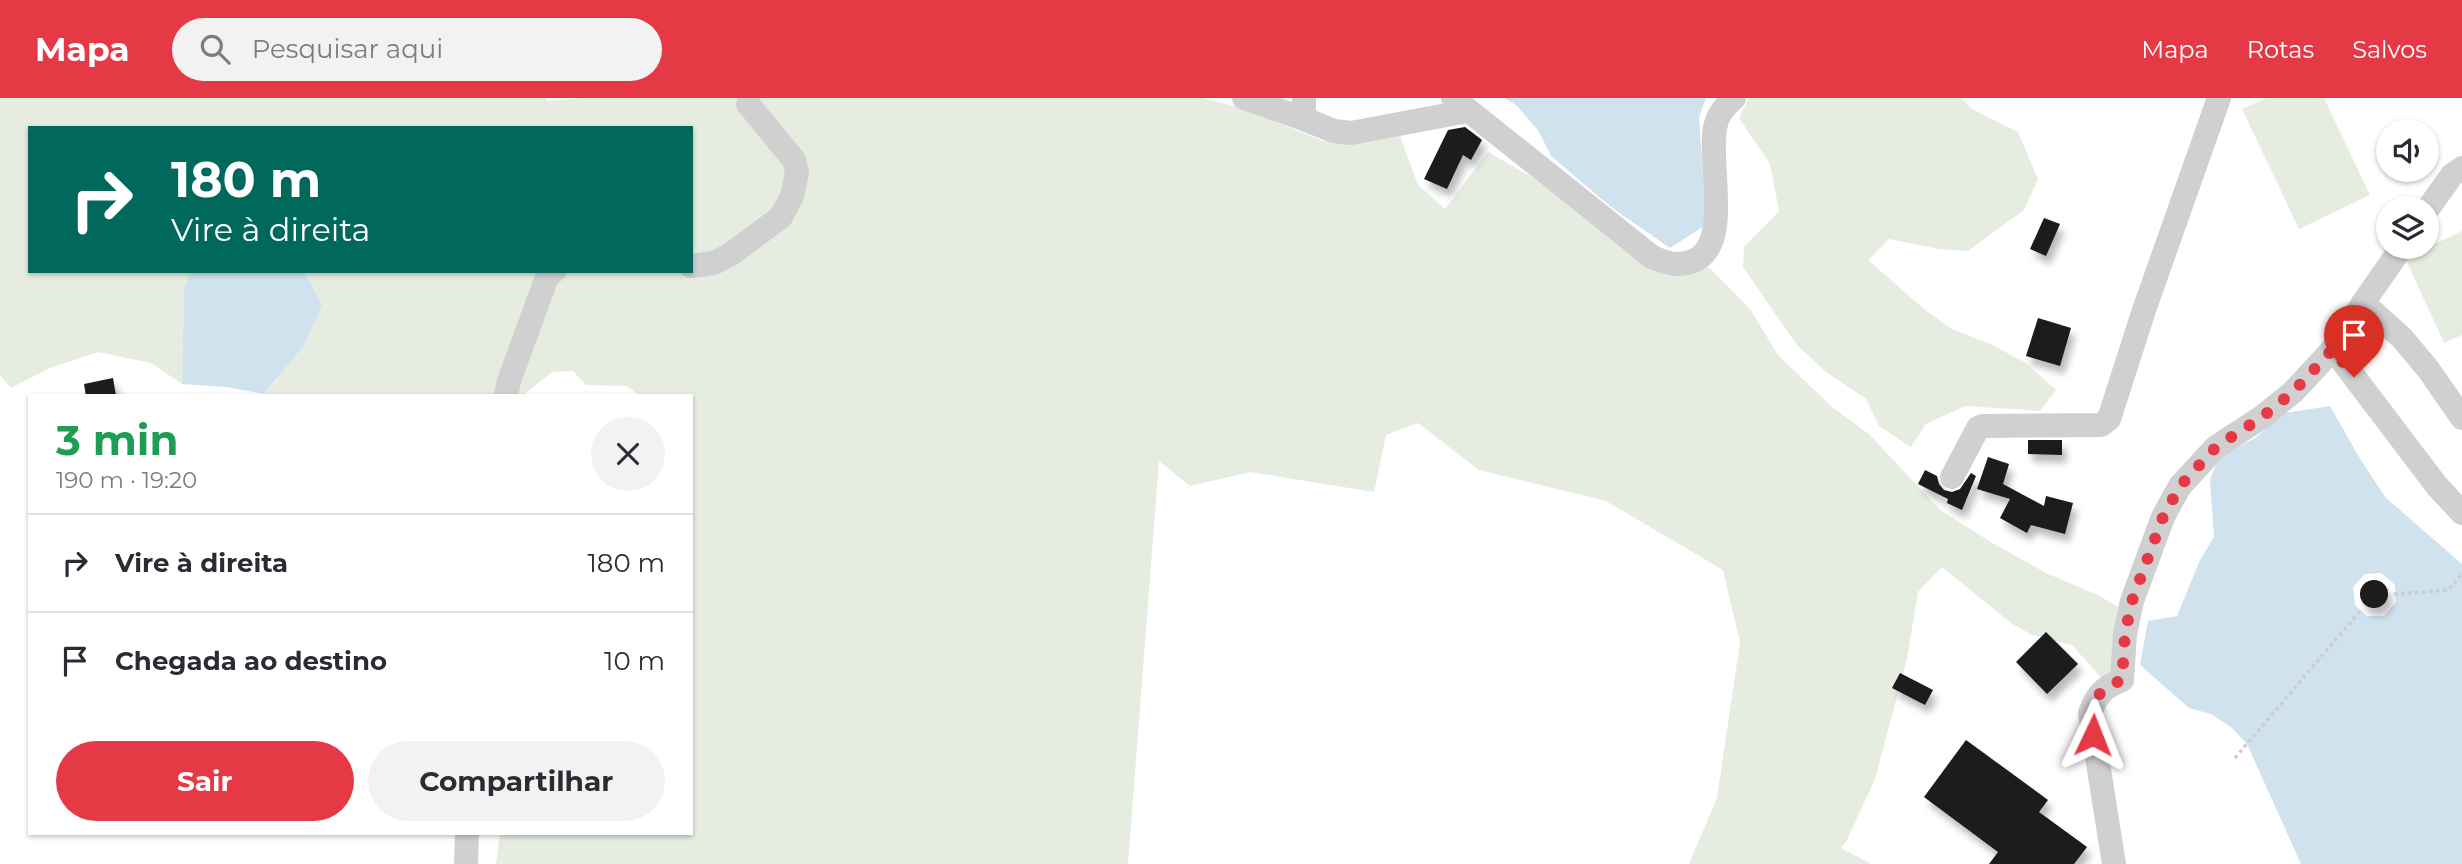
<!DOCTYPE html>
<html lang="pt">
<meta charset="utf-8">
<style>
body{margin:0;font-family:Montserrat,sans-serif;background:#f2f2f3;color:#2b2b33;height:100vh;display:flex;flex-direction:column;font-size:26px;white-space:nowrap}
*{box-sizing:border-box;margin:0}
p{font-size:23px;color:#7c7c81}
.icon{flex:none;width:38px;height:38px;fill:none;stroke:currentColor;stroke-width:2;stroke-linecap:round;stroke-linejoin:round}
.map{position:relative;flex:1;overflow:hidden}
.side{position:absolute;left:28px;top:296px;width:665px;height:441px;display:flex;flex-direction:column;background:#fff;border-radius:0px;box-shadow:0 2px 5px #0004}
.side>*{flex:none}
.hud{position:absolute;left:28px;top:28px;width:665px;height:147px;border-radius:0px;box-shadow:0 2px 5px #0004;background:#00695c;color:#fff;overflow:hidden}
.buttons{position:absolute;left:2376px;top:21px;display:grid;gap:14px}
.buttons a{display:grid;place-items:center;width:63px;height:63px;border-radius:50%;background:#fff;box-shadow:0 2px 5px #0004;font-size:35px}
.pin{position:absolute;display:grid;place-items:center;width:60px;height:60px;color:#fff;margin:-72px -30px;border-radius:50% 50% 50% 0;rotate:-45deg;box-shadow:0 0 7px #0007}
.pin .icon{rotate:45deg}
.me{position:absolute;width:77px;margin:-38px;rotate:2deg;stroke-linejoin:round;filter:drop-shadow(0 0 5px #0008)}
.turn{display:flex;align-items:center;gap:24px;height:147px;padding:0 28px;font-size:32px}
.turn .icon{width:91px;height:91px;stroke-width:2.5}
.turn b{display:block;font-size:49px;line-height:60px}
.round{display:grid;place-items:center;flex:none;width:74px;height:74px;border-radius:37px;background:#f2f2f3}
.head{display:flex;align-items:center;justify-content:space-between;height:119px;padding:0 28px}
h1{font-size:42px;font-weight:700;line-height:52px;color:#1e9e55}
.button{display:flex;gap:14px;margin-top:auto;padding:14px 28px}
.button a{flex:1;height:80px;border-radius:42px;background:#e63946;color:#fff;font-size:28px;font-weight:700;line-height:80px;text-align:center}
.button a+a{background:#f2f2f3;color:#2b2b33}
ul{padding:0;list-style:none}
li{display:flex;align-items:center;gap:21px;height:98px;padding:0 28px;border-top:2px solid #e1e1e2}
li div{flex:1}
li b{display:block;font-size:26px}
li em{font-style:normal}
header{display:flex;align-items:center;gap:42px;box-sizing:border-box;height:98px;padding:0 35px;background:#e63946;color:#fff}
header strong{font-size:33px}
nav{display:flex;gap:38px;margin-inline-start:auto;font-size:24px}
.search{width:490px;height:63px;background:#f2f2f3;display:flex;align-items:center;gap:18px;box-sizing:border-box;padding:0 24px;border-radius:38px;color:#7c7c81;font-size:26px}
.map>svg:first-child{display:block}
.green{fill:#e6ecdf}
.water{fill:#cfe2ee;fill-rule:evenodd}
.building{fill:#1a1a1a;filter:url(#shadow)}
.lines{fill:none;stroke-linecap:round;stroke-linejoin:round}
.path{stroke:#cdcdcd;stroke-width:3.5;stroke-dasharray:3.5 3.5;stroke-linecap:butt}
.minor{stroke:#d0d0d0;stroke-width:24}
.route{stroke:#e63946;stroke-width:12;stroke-dasharray:0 21.6}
</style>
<header>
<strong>Mapa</strong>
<div class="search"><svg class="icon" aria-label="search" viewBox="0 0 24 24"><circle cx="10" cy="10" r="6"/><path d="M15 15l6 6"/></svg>Pesquisar aqui</div>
<nav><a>Mapa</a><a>Rotas</a><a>Salvos</a></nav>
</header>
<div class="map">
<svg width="2462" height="766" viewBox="0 0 2462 766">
<defs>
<filter id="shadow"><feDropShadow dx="4.5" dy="8" stdDeviation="3.5" flood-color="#0004"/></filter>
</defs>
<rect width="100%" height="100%" fill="#fff"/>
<g class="green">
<polygon points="0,0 546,0 547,3 582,0 1203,0 1244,11 1323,43 1349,44 1400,38 1418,87 1445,111 1488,54 1551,90 1684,173 1709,169 1750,211 1778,257 1833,310 1869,336 1940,412 1994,446 2046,475 2098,497 2123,512 2116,576 2104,583 2072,547 2032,537 2011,525 1942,469 1918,494 1907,561 1875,681 1846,744 1841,750 1871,766 1689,766 1717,700 1740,544 1723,472 1606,403 1479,372 1418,325 1386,337 1374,394 1250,374 1190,388 1159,363 1128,766 496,766 500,735 691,735 691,298 640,297 626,288 586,287 573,273 552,274 523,297 267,298 264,296 275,284 322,207 304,173 691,173 691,30 30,30 30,173 190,173 184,190 182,286 151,265 98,254 50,270 11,290 0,277"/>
<polygon points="1749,0 1961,0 1972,11 2018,34 2038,81 2024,112 1968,153 1939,151 1889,141 1868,162 1924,211 1950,230 1992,247 2026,265 2056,292 2040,313 1965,308 1926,326 1911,349 1879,328 1866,301 1826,274 1797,247 1743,169 1744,149 1779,113 1770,66 1739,20"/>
<polygon points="2267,0 2324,0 2370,97 2299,131 2242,11"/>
<polygon points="2462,133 2462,237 2444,245 2405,160"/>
</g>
<g class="water">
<polygon points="1504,0 1706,0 1699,19 1706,127 1670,150 1611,109 1551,58 1538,32 1516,7"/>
<polygon points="190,173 304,173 322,207 304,247 264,296 226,289 182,286 184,190"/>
<path d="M 2330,308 L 2359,359 L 2385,399 L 2462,466 L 2462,766 L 2301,766 L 2247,646 L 2231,629 L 2211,616 L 2189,610 L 2140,567 L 2148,523 L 2177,518 L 2200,462 L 2214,439 L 2210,382 L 2219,359 L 2255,340 L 2284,315 ZM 2381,475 L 2395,487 L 2396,504 L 2384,518 L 2367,518 L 2355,507 L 2353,489 L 2365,476 Z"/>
</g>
<g class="building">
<polygon points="1465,29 1482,42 1471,62 1463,57 1447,91 1424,81 1448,32"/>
<polygon points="2044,120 2060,126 2046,158 2030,151"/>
<polygon points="2038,220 2071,230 2060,268 2026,258"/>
<polygon points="113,280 116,298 86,298 84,286"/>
<polygon points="2028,342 2062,342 2062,357 2028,356"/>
<polygon points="1988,359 2009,366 2003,386 2044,408 2046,398 2073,405 2065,436 2031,427 2027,435 2000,420 2010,401 1977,391"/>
<polygon points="1925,372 1937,378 1939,386 1944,392 1952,394 1960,391 1971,375 1976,378 1962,412 1947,405 1948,401 1918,386"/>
<circle cx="2374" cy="496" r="14"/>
<polygon points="2046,534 2078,566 2047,596 2016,564"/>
<polygon points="1900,575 1933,592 1925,607 1892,590"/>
<polygon points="1966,642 2048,702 2039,714 2087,749 2074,766 1989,766 1998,754 1924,699"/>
</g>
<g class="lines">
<g class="path">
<polyline points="2394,496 2448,492 2462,476"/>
<polyline points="2235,660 2361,512"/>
</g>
<g class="minor">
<polyline points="1244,0 1304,21 1304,0"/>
<path d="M 1453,0 L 1652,159 C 1666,165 1678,169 1693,163 C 1734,147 1706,60 1716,26 C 1718,16 1726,7 1734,0"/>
<polyline points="1304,21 1334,33 1351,35 1468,13"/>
<polyline points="2427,112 2452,77 2462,70"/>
<polyline points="691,168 714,165 731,156 781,119 792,98 797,75 794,62 748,6"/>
<polyline points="2363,205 2402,149"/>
<polyline points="2333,251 2437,388 2462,415"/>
<polyline points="506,298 509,283 547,179 554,173"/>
<polyline points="1952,379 1978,330 1983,328 2101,327 2109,321 2144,212 2219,0"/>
<polyline points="466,766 467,735"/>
<path d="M 2114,766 L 2090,615 C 2097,596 2104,589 2122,582 L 2125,536 L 2132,503 L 2163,419 L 2180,388 L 2216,349 L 2262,319 L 2293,294 L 2333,251 L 2363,205 L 2402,240 L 2428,271 L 2462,320"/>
</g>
</g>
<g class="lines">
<path class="route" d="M 2093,637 C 2089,607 2092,595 2122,582 L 2125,536 L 2132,503 L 2163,419 L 2180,388 L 2216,349 L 2262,319 L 2293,294 L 2333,251 L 2354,279"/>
</g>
</svg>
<div class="buttons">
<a><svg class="icon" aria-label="sound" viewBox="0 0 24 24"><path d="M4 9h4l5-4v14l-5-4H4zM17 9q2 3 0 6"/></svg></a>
<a><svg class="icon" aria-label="layers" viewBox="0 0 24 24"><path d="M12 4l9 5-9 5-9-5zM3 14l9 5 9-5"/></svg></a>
</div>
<div class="pin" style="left:2354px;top:279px;background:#d93025"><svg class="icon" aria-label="arrive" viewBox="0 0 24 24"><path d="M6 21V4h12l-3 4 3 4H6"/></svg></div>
<svg class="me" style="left:2093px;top:637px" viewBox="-20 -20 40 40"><path d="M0-17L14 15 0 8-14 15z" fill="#e63946" stroke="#fff" stroke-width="4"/></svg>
<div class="hud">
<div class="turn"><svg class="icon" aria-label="right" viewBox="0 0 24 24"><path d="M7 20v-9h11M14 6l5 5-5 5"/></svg><div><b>180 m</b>Vire à direita</div></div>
</div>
<section class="side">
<div class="head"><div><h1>3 min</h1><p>190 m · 19:20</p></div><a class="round"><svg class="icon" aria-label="close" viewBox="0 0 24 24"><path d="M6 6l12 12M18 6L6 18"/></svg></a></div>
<ul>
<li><svg class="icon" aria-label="right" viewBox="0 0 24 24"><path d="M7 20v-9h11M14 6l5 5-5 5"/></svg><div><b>Vire à direita</b></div><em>180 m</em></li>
<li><svg class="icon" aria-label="arrive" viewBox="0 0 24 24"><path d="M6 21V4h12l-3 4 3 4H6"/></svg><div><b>Chegada ao destino</b></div><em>10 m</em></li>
</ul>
<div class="button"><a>Sair</a><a>Compartilhar</a></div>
</section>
</div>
